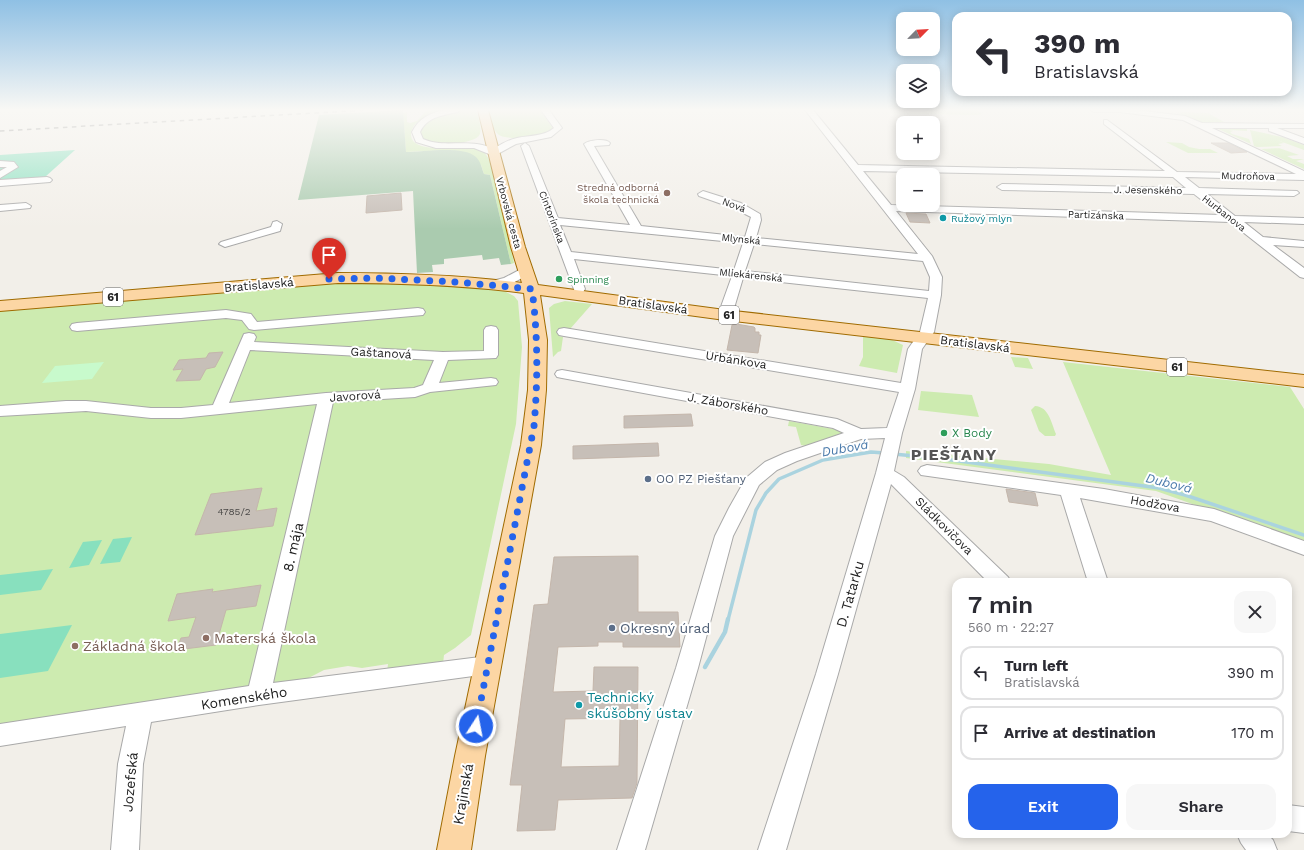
<!DOCTYPE html>
<meta charset="utf-8">
<style>
body{margin:0;font-family:"Work Sans",sans-serif;background:#f7f7f7;color:#2b2b33;height:100vh;display:flex;flex-direction:column;font-size:15px;white-space:nowrap}
*{box-sizing:border-box;margin:0}
p{font-size:13px;color:#7c7c81}
.icon{flex:none;width:22px;height:22px;fill:none;stroke:currentColor;stroke-width:2;stroke-linecap:round;stroke-linejoin:round}
.map{position:relative;flex:1;overflow:hidden}
.sheet{position:absolute;left:952px;top:578px;width:340px;height:260px;display:flex;flex-direction:column;background:#fff;border-radius:12px;box-shadow:0 2px 10px #0003}
.sheet>*{flex:none}
.banner{position:absolute;left:952px;top:12px;width:340px;height:84px;border-radius:12px;box-shadow:0 2px 10px #0003;background:#fff;color:#2b2b33;overflow:hidden}
.needle{width:26px;rotate:66deg}
.controls{position:absolute;left:896px;top:12px;display:grid;gap:8px}
.controls a{display:grid;place-items:center;width:44px;height:44px;border-radius:8px;background:#fff;box-shadow:0 2px 10px #0003;font-size:20px}
.pin{position:absolute;display:grid;place-items:center;width:34px;height:34px;color:#fff;margin:-41px -17px;border-radius:50% 50% 50% 0;rotate:-45deg;box-shadow:0 0 4px #0007}
.pin .icon{rotate:45deg}
.me{position:absolute;width:44px;margin:-22px;rotate:11deg;stroke-linejoin:round;filter:drop-shadow(0 0 3px #0008)}
.turn{display:flex;align-items:center;gap:14px;height:84px;padding:0 16px;font-size:18px}
.turn .icon{width:52px;height:52px;stroke-width:2.5}
.turn b{display:block;font-size:28px;line-height:34px}
.round{display:grid;place-items:center;flex:none;width:42px;height:42px;border-radius:12px;background:#f7f7f7}
.summary{display:flex;align-items:center;justify-content:space-between;height:68px;padding:0 16px}
h1{font-size:24px;font-weight:600;line-height:30px}
.cta{display:flex;gap:8px;margin-top:auto;padding:8px 16px}
.cta a{flex:1;height:46px;border-radius:12px;background:#2563eb;color:#fff;font-size:16px;font-weight:600;line-height:46px;text-align:center}
.cta a+a{background:#f7f7f7;color:#2b2b33}
ul{padding:0;list-style:none}
li{display:flex;align-items:center;gap:12px;height:54px;margin:0 8px 6px;padding:0 8px;border:2px solid #e1e1e2;border-radius:12px}
li div{flex:1}
li b{display:block;font-size:15px}
li em{font-style:normal}
.map>svg:first-child{display:block}
.grass{fill:#cdebb0}
.cemetery{fill:#aacbaf}
.park{fill:#c8facc}
.pitch{fill:#88e0be}
.lines{fill:none;stroke-linecap:round;stroke-linejoin:round}
.stream-far1{stroke:#aad3df;stroke-width:3.5}
.stream{stroke:#aad3df;stroke-width:4.5}
.building{fill:#c7bfb8;stroke:#c4b6ab;fill-rule:evenodd}
.minor-casing{stroke:#a9a9a9;stroke-width:2}
.major-casing{stroke:#a06b00;stroke-width:2}
.minor{fill:#fff;fill-rule:evenodd}
.major{fill:#fcd6a4;fill-rule:evenodd}
.rail{stroke:#707070;stroke-width:1.5;stroke-dasharray:4.5 4.5;stroke-linecap:butt}
.route{stroke:#2563eb;stroke-width:7;stroke-dasharray:0 12.6}
.education-dot{fill:#8d6e63;stroke:#fff;stroke-width:1.5}
.culture-dot{fill:#0f9aa8;stroke:#fff;stroke-width:1.5}
.leisure-dot{fill:#2e9e5b;stroke:#fff;stroke-width:1.5}
.service-dot{fill:#5c6f8a;stroke:#fff;stroke-width:1.5}
.labels{text-anchor:middle;dominant-baseline:central;stroke-width:4;stroke-linejoin:round;paint-order:stroke}
.far-street-label{font-size:10px;fill:#222;stroke:#fff}
.far-education-label{font-size:10px;fill:#785e54;stroke:#fff;text-anchor:end}
.far-culture-label{font-size:10px;fill:#0d838f;stroke:#fff;text-anchor:start}
.far-leisure-label{font-size:10px;fill:#27864d;stroke:#fff;text-anchor:start}
.number-label{font-size:10px;fill:#4b4948}
.shield{fill:#fff;stroke:#646464;stroke-width:1}
.shield-label{font-size:11px;font-weight:bold;fill:#222}
.street-label{font-size:12px;fill:#222;stroke:#fff}
.leisure-label{font-size:12px;fill:#27864d;stroke:#fff;text-anchor:start}
.service-label{font-size:12px;fill:#4e5e75;stroke:#fff;text-anchor:start}
.water-label{font-size:13px;font-style:italic;fill:#4a7aab;stroke:#fff}
.near-street-label{font-size:14px;fill:#222;stroke:#fff}
.near-service-label{font-size:14px;fill:#4e5e75;stroke:#fff;text-anchor:start}
.near-education-label{font-size:14px;fill:#785e54;stroke:#fff;text-anchor:start}
.near-culture-label{font-size:14px;fill:#0d838f;stroke:#fff;text-anchor:start}
.district-label{font-size:16px;font-weight:bold;letter-spacing:1px;fill:#555;stroke:#fff}
</style>
<div class="map">
<svg width="1304" height="850" viewBox="0 0 1304 850">
<rect width="100%" height="100%" fill="#f2efe9"/>
<g class="grass">
<path d="M 439,110 L 445,111 C 432,115 413,118 411,134 C 411,137 412,140 414,142 C 430,155 464,140 481,150 C 487,153 490,162 493,168 L 514,263 L 511,264 L 490,175 L 484,174 L 481,165 L 452,150 L 406,152 L 403,113 L 407,112 L 407,122 L 410,123 L 417,121 L 426,111 Z"/>
<path d="M 464,110 L 476,110 C 478,116 482,127 480,134 C 476,144 442,145 433,143 C 429,142 425,140 422,139 C 413,119 451,112 464,110 Z"/>
<path d="M 487,110 L 540,110 L 553,128 C 548,138 509,141 499,135 C 492,130 490,117 487,110 Z"/>
<polygon points="925,110 977,110 982,114 977,115 881,113 926,112"/>
<polygon points="1183,112 1208,113 1224,122 1202,123 1177,113"/>
<polygon points="1214,127 1247,129 1247,131 1229,130 1233,131 1230,132 1232,134 1249,139 1251,144"/>
<polygon points="1250,130 1282,137 1304,145 1304,150 1277,140 1284,143 1278,144 1282,146 1257,147 1254,146"/>
<polygon points="1166,142 1182,143 1189,147 1199,149 1210,149 1218,153 1188,153"/>
<polygon points="1276,147 1299,155 1287,156 1293,159 1304,159 1296,161 1304,164 1304,169 1261,149 1279,148"/>
<polygon points="369,283 438,285 504,291 514,296 518,301 522,347 516,424 471,635 455,648 444,655 443,664 387,672 388,664 362,668 348,666 324,670 293,686 0,724 0,310 327,284"/>
<polygon points="565,301 592,304 570,329 560,329 559,336 563,337 561,351 558,352 553,357 549,308 554,304"/>
<polygon points="863,336 890,339 903,345 897,373 859,366 863,357"/>
<polygon points="1011,357 1028,358 1033,369 1015,367"/>
<polygon points="1063,362 1290,387 1304,409 1304,544 1156,491 906,458 906,451 1049,464 1111,475"/>
<polygon points="921,391 972,395 979,417 918,410"/>
<path d="M 1035,406 C 1049,407 1051,422 1056,434 L 1055,436 L 1045,436 L 1039,431 L 1031,410 Z"/>
<polygon points="789,421 839,430 842,433 806,446 801,445 796,427 788,426"/>
</g>
<path class="cemetery" d="M 403,110 L 406,152 C 423,152 463,145 476,157 C 481,162 482,169 484,174 L 490,175 L 511,264 L 501,265 L 499,258 L 483,260 L 482,255 L 444,259 L 444,264 L 432,265 L 433,272 L 417,273 L 413,191 L 298,200 L 319,115 Z"/>
<polygon class="park" points="104,362 92,379 42,383 55,366"/>
<g class="pitch">
<polygon points="75,150 45,177 0,181 0,155"/>
<polygon points="132,537 120,562 100,564 113,539"/>
<polygon points="102,540 89,565 69,568 83,542"/>
<polygon points="53,569 41,590 0,595 0,575"/>
<polygon points="72,625 48,671 0,678 0,634"/>
</g>
<g class="lines">
<g class="stream-far1">
<polyline points="893,454 937,458 1159,488 1185,495 1304,535"/>
<polyline points="728,620 756,510 766,493 779,479 823,460 871,452 884,453"/>
</g>
<polyline class="stream" points="705,667 725,632 728,619"/>
</g>
<g class="building">
<polygon points="1211,143 1228,143 1247,152 1231,153"/>
<polygon points="401,193 402,210 366,213 367,196"/>
<polygon points="906,213 926,214 930,223 910,222"/>
<polygon points="736,324 754,327 755,328 755,332 759,332 759,335 761,335 758,353 727,350 732,325"/>
<polygon points="223,352 215,367 206,369 200,380 176,381 183,369 173,370 179,360 206,358 209,353"/>
<polygon points="691,414 693,426 624,428 624,416"/>
<polygon points="658,443 659,456 573,459 573,446"/>
<polygon points="262,488 256,511 277,508 273,526 195,535 211,494"/>
<polygon points="1006,489 1035,493 1038,506 1009,502"/>
<path d="M 638,556 L 638,612 L 678,612 L 680,647 L 623,647 L 623,642 L 598,642 L 598,646 L 558,647 L 553,692 L 593,691 L 594,667 L 638,667 L 637,783 L 632,798 L 558,800 L 555,830 L 517,831 L 522,785 L 510,785 L 522,693 L 534,605 L 548,604 L 554,557 ZM 620,718 L 619,766 L 561,767 L 565,719 Z"/>
<polygon points="261,585 256,606 226,610 216,645 176,650 181,638 189,637 196,617 168,621 177,594 213,589 212,592"/>
</g>
<g class="lines">
<g class="minor-casing">
<g id="minor">
<path d="M 445,110 L 459,110 L 458,112 C 443,115 427,117 420,132 L 423,139 C 445,149 469,137 494,149 C 501,144 508,140 517,138 C 530,135 543,137 554,128 L 541,110 L 549,110 L 562,128 L 551,137 L 516,144 L 494,156 L 474,148 L 436,148 L 416,142 L 412,132 C 419,118 430,113 445,110 Z"/>
<path d="M 805,110 L 813,110 L 858,165 L 1165,171 L 1104,124 L 1104,120 L 1107,120 L 1177,172 L 1296,174 L 1183,120 L 1120,112 L 1094,112 L 1090,110 L 1136,110 L 1185,116 L 1202,123 L 1304,124 L 1304,128 L 1277,128 L 1304,138 L 1304,144 L 1269,131 L 1269,128 L 1212,128 L 1304,171 L 1304,180 L 1185,177 L 1199,188 L 1297,191 L 1299,193 L 1294,196 L 1207,194 L 1235,216 L 1304,218 L 1304,224 L 1244,222 L 1263,237 L 1304,241 L 1304,247 L 1273,245 L 1304,268 L 1304,278 L 1300,277 L 1230,222 L 896,211 L 932,256 L 942,277 L 941,295 L 934,332 L 922,349 L 915,389 L 902,433 L 894,471 L 904,477 L 1008,577 L 1011,582 L 988,582 L 891,484 L 838,674 L 786,850 L 758,850 L 816,674 L 876,473 L 885,438 L 861,439 L 797,461 L 777,470 L 759,485 L 733,536 L 698,668 L 645,850 L 617,850 L 676,668 L 715,536 L 729,508 L 746,478 L 765,462 L 785,453 L 844,433 L 833,428 L 562,378 L 557,377 L 555,374 L 557,371 L 562,370 L 837,419 L 861,429 L 887,428 L 899,392 L 564,336 L 559,335 L 557,332 L 559,329 L 564,328 L 901,383 L 908,349 L 920,332 L 928,298 L 743,278 L 732,315 L 730,318 L 720,318 L 718,315 L 732,276 L 574,259 L 585,289 L 583,292 L 575,292 L 521,146 L 525,143 L 529,146 L 558,218 L 630,225 L 584,144 C 589,140 606,138 610,143 L 609,145 L 594,146 L 641,226 L 745,237 L 751,217 L 733,208 L 699,196 L 698,194 L 703,191 L 741,203 L 760,214 L 761,220 L 756,238 L 918,254 ZM 863,171 L 1173,177 L 1186,188 L 1002,184 L 997,187 L 1002,190 L 1194,194 L 1221,215 L 891,205 ZM 560,225 L 743,243 L 734,270 L 571,252 ZM 754,244 L 923,261 L 930,277 L 929,291 L 745,271 Z"/>
<polygon points="0,161 14,162 18,167 0,178 0,171 7,167 0,167"/>
<polygon points="47,177 50,178 52,180 50,182 0,186 0,180"/>
<polygon points="26,203 31,206 30,208 0,211 0,205"/>
<polygon points="277,221 282,224 280,231 225,247 219,244 221,242 271,227 273,222"/>
<path d="M 525,267 L 529,268 L 531,271 L 529,274 C 518,280 502,291 488,288 L 486,285 L 488,282 L 504,278 Z"/>
<polygon points="418,308 423,309 425,312 423,315 254,330 249,329 242,320 226,318 77,331 72,330 70,327 72,324 77,323 226,310 251,314 257,322"/>
<path d="M 491,326 L 496,327 L 498,330 L 498,355 L 496,358 L 448,360 L 439,383 L 491,378 L 496,379 L 498,382 L 496,385 L 430,392 L 415,397 L 333,402 L 273,683 L 488,656 L 496,658 L 499,665 L 496,672 L 488,674 L 259,705 L 151,722 L 143,764 L 139,850 L 111,850 L 118,764 L 126,726 L 0,746 L 0,724 L 249,686 L 317,404 L 181,418 L 151,418 L 86,411 L 0,416 L 0,406 L 66,401 L 86,401 L 151,408 L 181,408 L 213,405 L 244,334 L 249,333 L 254,334 L 256,337 L 254,342 L 443,352 L 484,351 L 484,330 L 486,327 ZM 250,350 L 434,360 L 423,385 L 414,388 L 326,393 L 229,403 Z"/>
<polygon points="927,465 1104,489 1214,509 1304,541 1304,555 1211,521 1080,498 1108,582 1088,582 1061,495 921,475 918,471 921,467"/>
<polygon points="1288,805 1304,807 1304,833 1288,831"/>
<polygon points="1237,834 1267,834 1273,840 1277,850 1246,850 1241,843"/>
</g>
</g>
<g class="major-casing">
<path id="major" d="M 478,110 L 488,110 L 525,247 L 538,285 L 725,310 L 1304,375 L 1304,387 L 725,320 L 540,295 L 547,340 L 546,390 L 541,445 L 485,756 L 471,850 L 437,850 L 455,756 L 521,445 L 528,390 L 529,340 L 524,293 C 462,285 400,283 338,283 L 0,311 L 0,301 L 338,273 C 399,273 461,275 522,283 L 511,247 Z"/>
</g>
<use href="#minor" class="minor"/>
<use href="#major" class="major"/>
<polyline class="rail" points="0,131 367,110"/>
</g>
<linearGradient id="sky" x2="0" y2="1"><stop stop-color="#8fc0e4"/><stop offset="0.48" stop-color="#f9f8f5"/><stop offset="1" stop-color="#f9f8f5" stop-opacity="0"/></linearGradient>
<rect width="1304" height="229" fill="url(#sky)"/>
<g class="lines">
<path class="route" d="M 329,279 L 376,278 L 457,282 L 532,289 C 538,336 538,379 534,426 L 476,726"/>
</g>
<g class="education-dot">
<circle cx="667" cy="193" r="4"/>
<circle cx="206" cy="638" r="4"/>
<circle cx="75" cy="646" r="4"/>
</g>
<g class="culture-dot">
<circle cx="943" cy="218" r="4"/>
<circle cx="579" cy="705" r="4"/>
</g>
<g class="leisure-dot">
<circle cx="559" cy="279" r="4"/>
<circle cx="944" cy="433" r="4"/>
</g>
<g class="service-dot">
<circle cx="648" cy="479" r="4"/>
<circle cx="612" cy="628" r="4"/>
</g>
<g class="labels">
<g class="far-street-label">
<text transform="translate(1248 176) rotate(1)">Mudroňova</text>
<text transform="translate(1148 190) rotate(1)">J. Jesenského</text>
<text transform="translate(734 205) rotate(21)">Nová</text>
<text transform="translate(509 213) rotate(75)">Vrbovská cesta</text>
<text transform="translate(1224 213) rotate(38)">Hurbanova</text>
<text transform="translate(1096 215) rotate(2)">Partizánska</text>
<text transform="translate(552 217) rotate(69)">Cintorínska</text>
<text transform="translate(741 239) rotate(6)">Mlynská</text>
<text transform="translate(751 275) rotate(6)">Mliekárenská</text>
</g>
<g class="far-education-label">
<text x="659" y="187">Stredná odborná<tspan x="659" dy="12">škola technická</tspan></text>
</g>
<g class="far-culture-label">
<text x="951" y="218">Ružový mlyn</text>
</g>
<g class="far-leisure-label">
<text x="567" y="279">Spinning</text>
</g>
<g class="number-label">
<text x="234" y="511">4785/2</text>
</g>
<g class="shield">
<rect x="103" y="288" width="20" height="18" rx="3"/>
<rect x="719" y="306" width="20" height="18" rx="3"/>
<rect x="1167" y="358" width="20" height="18" rx="3"/>
</g>
<g class="shield-label">
<text x="113" y="297">61</text>
<text x="729" y="315">61</text>
<text x="1177" y="367">61</text>
</g>
<g class="street-label">
<text transform="translate(259 285) rotate(-5)">Bratislavská</text>
<text transform="translate(653 305) rotate(8)">Bratislavská</text>
<text transform="translate(975 344) rotate(7)">Bratislavská</text>
<text transform="translate(381 353) rotate(3)">Gaštanová</text>
<text transform="translate(736 360) rotate(9)">Urbánkova</text>
<text transform="translate(355 396) rotate(-4)">Javorová</text>
<text transform="translate(728 404) rotate(10)">J. Záborského</text>
<text transform="translate(1155 504) rotate(10)">Hodžova</text>
<text transform="translate(944 526) rotate(45)">Sládkovičova</text>
</g>
<g class="leisure-label">
<text x="952" y="433">X Body</text>
</g>
<g class="service-label">
<text x="656" y="479">OO PZ Piešťany</text>
</g>
<g class="water-label">
<text transform="translate(845 448) rotate(-10)">Dubová</text>
<text transform="translate(1169 483) rotate(14)">Dubová</text>
</g>
<g class="near-street-label">
<text transform="translate(293 547) rotate(-77)">8. mája</text>
<text transform="translate(850 594) rotate(-74)">D. Tatarku</text>
<text transform="translate(244 698) rotate(-9)">Komenského</text>
<text transform="translate(130 782) rotate(-85)">Jozefská</text>
<text transform="translate(463 794) rotate(-80)">Krajinská</text>
</g>
<g class="near-service-label">
<text x="620" y="628">Okresný úrad</text>
</g>
<g class="near-education-label">
<text x="214" y="638">Materská škola</text>
<text x="83" y="646">Základná škola</text>
</g>
<g class="near-culture-label">
<text x="587" y="697">Technický<tspan x="587" dy="16">skúšobný ústav</tspan></text>
</g>
<g class="district-label">
<text x="954" y="454">PIEŠŤANY</text>
</g>
</g>
</svg>
<div class="controls">
<a><svg class="needle" viewBox="-14 -14 28 28"><path d="M0-13l5 13h-10z" fill="#e53935"/><path d="M0 13l5-13h-10z" fill="#7c7c81"/></svg></a>
<a><svg class="icon" aria-label="layers" viewBox="0 0 24 24"><path d="M12 4l9 5-9 5-9-5zM3 14l9 5 9-5"/></svg></a>
<a>+</a>
<a>−</a>
</div>
<div class="pin" style="left:329px;top:279px;background:#d93025"><svg class="icon" aria-label="arrive" viewBox="0 0 24 24"><path d="M6 21V4h12l-3 4 3 4H6"/></svg></div>
<svg class="me" style="left:476px;top:726px" viewBox="-20 -20 40 40"><circle r="17" fill="#2563eb" stroke="#fff" stroke-width="3"/><path d="M0-11L8 9 0 5-8 9z" fill="#fff"/></svg>
<div class="banner">
<div class="turn"><svg class="icon" aria-label="left" viewBox="0 0 24 24"><path d="M17 20v-9H6M10 6l-5 5 5 5"/></svg><div><b>390 m</b>Bratislavská</div></div>
</div>
<section class="sheet">
<div class="summary"><div><h1>7 min</h1><p>560 m · 22:27</p></div><a class="round"><svg class="icon" aria-label="close" viewBox="0 0 24 24"><path d="M6 6l12 12M18 6L6 18"/></svg></a></div>
<ul>
<li><svg class="icon" aria-label="left" viewBox="0 0 24 24"><path d="M17 20v-9H6M10 6l-5 5 5 5"/></svg><div><b>Turn left</b><p>Bratislavská</p></div><em>390 m</em></li>
<li><svg class="icon" aria-label="arrive" viewBox="0 0 24 24"><path d="M6 21V4h12l-3 4 3 4H6"/></svg><div><b>Arrive at destination</b></div><em>170 m</em></li>
</ul>
<div class="cta"><a>Exit</a><a>Share</a></div>
</section>
</div>
